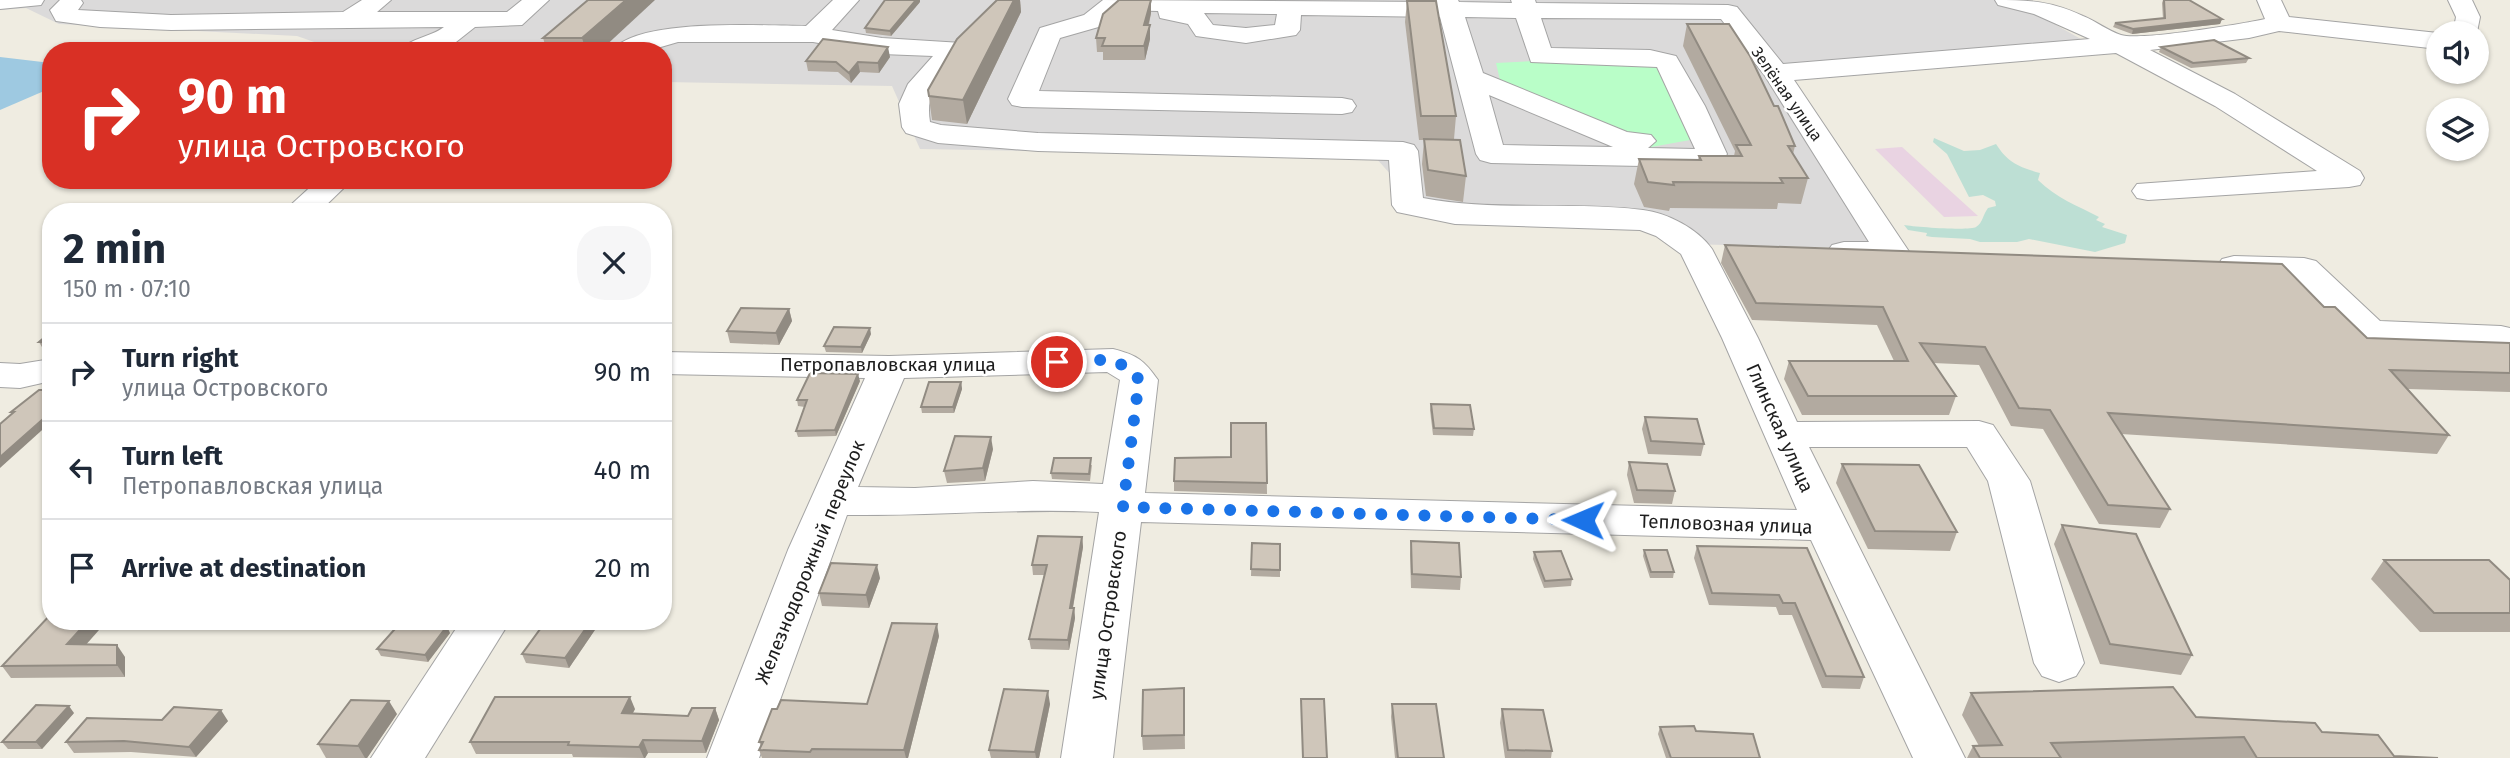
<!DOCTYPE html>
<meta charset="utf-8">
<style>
body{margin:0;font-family:"Fira Sans",sans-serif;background:#f6f6f7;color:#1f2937;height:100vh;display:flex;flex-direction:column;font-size:26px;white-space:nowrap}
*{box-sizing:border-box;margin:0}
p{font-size:23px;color:#747a83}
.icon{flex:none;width:38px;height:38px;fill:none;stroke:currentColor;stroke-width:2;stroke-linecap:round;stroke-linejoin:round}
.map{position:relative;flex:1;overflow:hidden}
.side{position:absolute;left:42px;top:203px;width:630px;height:427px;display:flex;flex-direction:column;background:#fff;border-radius:28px;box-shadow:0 2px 5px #0004}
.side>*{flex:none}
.banner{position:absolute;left:42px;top:42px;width:630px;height:147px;border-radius:28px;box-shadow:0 2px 5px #0004;background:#d93025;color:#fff;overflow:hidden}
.buttons{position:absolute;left:2426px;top:21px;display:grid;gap:14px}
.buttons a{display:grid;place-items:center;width:63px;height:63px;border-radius:50%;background:#fff;box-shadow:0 2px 5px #0004;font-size:35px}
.pin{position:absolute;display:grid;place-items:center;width:60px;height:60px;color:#fff;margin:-30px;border:4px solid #fff;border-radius:50%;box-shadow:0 2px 7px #0007}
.me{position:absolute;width:77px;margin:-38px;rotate:271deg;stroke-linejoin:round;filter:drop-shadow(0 0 5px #0008)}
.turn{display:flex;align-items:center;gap:24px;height:147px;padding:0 21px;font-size:32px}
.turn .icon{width:91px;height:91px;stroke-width:2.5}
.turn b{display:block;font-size:49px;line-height:60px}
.round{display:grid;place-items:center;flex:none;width:74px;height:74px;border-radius:28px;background:#f6f6f7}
.headline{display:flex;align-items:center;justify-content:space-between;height:119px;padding:0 21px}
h1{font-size:42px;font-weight:700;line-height:52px}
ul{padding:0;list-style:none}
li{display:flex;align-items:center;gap:21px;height:98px;padding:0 21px;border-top:2px solid #e0e1e3}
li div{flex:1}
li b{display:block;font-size:26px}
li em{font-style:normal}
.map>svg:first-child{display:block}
.residential{fill:#dbdada}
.industrial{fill:#e9d3e2}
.wetland{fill:#bddfd4}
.park{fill:#b9fec8}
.water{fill:#9ec9e1}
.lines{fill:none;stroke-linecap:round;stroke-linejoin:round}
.minor-casing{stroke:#a4a4a4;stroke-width:2}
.minor{fill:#fff;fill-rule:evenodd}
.wall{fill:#b2aaa0}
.shaded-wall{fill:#918b82}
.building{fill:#cfc6ba;stroke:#918b82;stroke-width:2}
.route{stroke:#1a73e8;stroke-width:12;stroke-dasharray:0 21.6}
.labels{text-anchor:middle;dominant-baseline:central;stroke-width:5;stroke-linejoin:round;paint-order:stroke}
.far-street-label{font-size:16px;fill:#1d1d1d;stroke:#fff}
.street-label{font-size:19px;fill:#1d1d1d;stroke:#fff}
</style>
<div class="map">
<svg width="2510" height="758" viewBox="0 0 2510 758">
<rect width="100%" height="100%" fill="#efece1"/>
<polygon class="residential" points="0,0 2012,0 2086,42 1784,75 1881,249 1688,244 1639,224 1428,216 1375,157 920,149 892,86 663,82 663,51 340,51 297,36 59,24 26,8 0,10"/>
<polygon class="industrial" points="1902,147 1978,216 1944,217 1875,149"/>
<path class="wetland" d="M 1934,138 L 1964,151 L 1980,150 L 1996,144 C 2008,163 2019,167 2040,173 L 2038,180 C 2056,198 2078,206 2099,217 L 2096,220 L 2105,224 L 2102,227 L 2127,235 L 2125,243 L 2095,252 L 2029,239 L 2017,242 L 1980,242 L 1970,239 L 1932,237 L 1926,236 L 1927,233 L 1908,230 L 1904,225 C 1915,227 1970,231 1976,227 C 1983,223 1983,214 1988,208 L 1996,206 L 1995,201 L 1983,195 L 1969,197 L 1947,154 L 1933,142 Z"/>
<polygon class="park" points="1554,60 1658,64 1701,138 1635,150 1504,97 1496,63"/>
<polygon class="water" points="0,57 51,63 51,88 0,110"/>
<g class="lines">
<g class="minor-casing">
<g id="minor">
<polygon points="0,0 44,0 41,5 0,9"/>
<path d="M 60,0 L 81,0 L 83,3 L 78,10 L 171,15 L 343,12 L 362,0 L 391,0 L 377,12 L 507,12 L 522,0 L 549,0 L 522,25 L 475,27 L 451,46 L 438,51 L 399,51 C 408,39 431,37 444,27 L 171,30 L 100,27 L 56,21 L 50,10 Z"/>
<path d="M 833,0 L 859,0 L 832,30 L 882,38 L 962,43 L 966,49 C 947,77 924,85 930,122 L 941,125 L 1038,133 L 1403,142 L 1414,145 L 1418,151 L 1423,198 C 1496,212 1570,201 1643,210 C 1668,213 1698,229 1712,249 L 1758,338 L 1797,422 L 1979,421 L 1993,425 L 2030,481 L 2084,663 L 2076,676 L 2059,682 L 2042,676 L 2034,663 L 1988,481 L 1967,447 L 1809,447 L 1965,758 L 1913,758 L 1811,540 L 1141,522 L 1113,758 L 1061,758 L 1099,512 C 1015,508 931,516 847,515 L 759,758 L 707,758 L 788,550 L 865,378 L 663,374 L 663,352 L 889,356 L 1113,349 C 1137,355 1144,360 1158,380 L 1145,493 L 1797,510 L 1722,338 L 1681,254 L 1656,236 L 1640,230 L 1455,224 L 1397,212 L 1392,205 L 1389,160 L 1038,151 L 938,143 L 906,133 L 902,127 L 899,104 L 908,84 L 933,56 L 882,54 L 813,42 L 678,42 L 647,51 L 612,51 C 636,17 766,26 806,26 ZM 1107,372 L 1120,380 L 1103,484 L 1033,481 L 915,488 L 858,487 L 904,378 Z"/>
<path d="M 1103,0 L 1435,2 L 1434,0 L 1458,0 L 1459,2 L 1512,3 L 1511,0 L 1535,0 L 1536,3 L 1728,5 L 1737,7 L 1783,64 L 2090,39 L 2034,14 L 1998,5 L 1995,0 C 2029,0 2051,1 2083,16 C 2096,21 2108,31 2121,35 C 2139,41 2242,24 2265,19 L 2257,0 L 2281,0 L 2289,17 L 2438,33 L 2438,49 L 2279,31 L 2249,38 L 2150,50 L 2235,94 L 2360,171 L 2364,178 L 2360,185 L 2349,187 L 2148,200 L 2137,198 L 2132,191 L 2137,184 L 2317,171 L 2215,106 L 2116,53 L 1794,80 L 1910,253 L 1905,260 C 1883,266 1854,265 1832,259 L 1827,252 L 1832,245 L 1844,242 L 1869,242 L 1765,76 L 1721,19 L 1541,18 L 1551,48 L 1650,50 L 1676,56 L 1705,106 L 1727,154 L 1723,160 L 1696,167 L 1491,163 L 1480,160 L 1476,154 L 1440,17 L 1301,15 L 1300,30 L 1296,35 L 1246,43 L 1196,36 L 1188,24 L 1160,18 L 1158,11 L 1120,10 L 1102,26 L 1060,38 L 1039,91 L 1342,98 L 1352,100 L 1356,106 L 1352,112 L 1342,114 L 1022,107 L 1012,105 L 1008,99 L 1040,28 L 1084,15 ZM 1204,13 L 1277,14 L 1275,25 L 1246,28 L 1213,25 ZM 1465,17 L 1516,18 L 1531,62 L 1657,67 L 1695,149 L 1648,148 L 1656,141 L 1651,135 L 1627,132 L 1483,73 ZM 1489,95 L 1613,147 L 1503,145 Z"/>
<polygon points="2448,0 2472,0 2480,17 2476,37 2476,33 2453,33 2456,17"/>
<polygon points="318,180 352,180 319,212 283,212"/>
<polygon points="2234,256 2304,258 2316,261 2380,321 2501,326 2510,328 2510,346 2501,348 2370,343 2357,340 2295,278 2234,276 2222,273 2217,266 2222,259"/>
<polygon points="51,359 51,381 20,388 0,387 0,363 20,364"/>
<polygon points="461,621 510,621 425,758 371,758"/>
</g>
</g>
<use href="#minor" class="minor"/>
</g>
<g class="wall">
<polygon points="588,0 600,51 547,51 543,38"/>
<polygon points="997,0 1020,0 1021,12 967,124 932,120 928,90"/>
<polygon points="2163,0 2189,0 2222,19 2220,24 2132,34 2113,27 2115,23 2163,19 2162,3"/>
<polygon points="1407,1 1456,116 1454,139 1466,176 1463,202 1426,196 1422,164 1424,140 1419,140 1405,22"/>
<polygon points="920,2 891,36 866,33 865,28"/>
<polygon points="1151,13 1149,25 1150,25 1150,39 1145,60 1103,60 1103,52 1097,52 1096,38"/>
<polygon points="1687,24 1795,146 1793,154 1808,178 1801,204 1778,203 1777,209 1670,208 1669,211 1644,207 1634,184 1639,159 1698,160 1699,156 1734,156 1735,151 1683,46"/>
<polygon points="2161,47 2249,58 2246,63 2191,68 2159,52"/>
<polygon points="890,57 879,73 860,72 851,83 838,72 808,71 806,61"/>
<polygon points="1725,245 2324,307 2367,338 2510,343 2510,392 2408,389 2449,435 2437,454 2121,434 2170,509 2160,528 2099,524 2043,429 2011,426 1979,365 1933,363 1956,396 1949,415 1802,415 1784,379 1789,361 1894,361 1877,325 1752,320 1721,263"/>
<polygon points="789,309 792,321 779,345 730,343 727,331"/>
<polygon points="51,332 51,354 46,354 39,342"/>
<polygon points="871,334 862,353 826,352 824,346"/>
<polygon points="860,381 836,436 798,437 796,431 805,407 798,406 797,400"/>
<polygon points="961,382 962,389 954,413 922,413 921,407"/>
<polygon points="1431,404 1474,429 1473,436 1433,435 1430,410"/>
<polygon points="1645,417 1704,444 1701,456 1648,454 1642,429"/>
<polygon points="1266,423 1267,494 1174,491 1174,481 1231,457"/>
<polygon points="993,449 985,481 947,483 944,471"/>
<polygon points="1629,462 1675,491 1672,504 1634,503 1627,475"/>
<polygon points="1842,464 1957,532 1950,551 1868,549 1836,483"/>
<polygon points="1092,465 1090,481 1052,479 1051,473"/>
<polygon points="2062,525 2192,655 2181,675 2100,664 2054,544"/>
<polygon points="1082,537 1083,547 1073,608 1074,608 1075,618 1069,650 1031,649 1029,639 1044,575 1033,575 1032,565"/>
<polygon points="1411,541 1461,577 1460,590 1411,588 1410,554"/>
<polygon points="1252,543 1280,544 1280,577 1251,576"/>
<polygon points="1697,546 1807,548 1864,677 1860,689 1822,688 1792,615 1779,615 1776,607 1709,605 1694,558"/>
<polygon points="1644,550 1674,572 1673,578 1650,578 1643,556"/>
<polygon points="1534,552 1572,579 1571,586 1544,588 1533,559"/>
<polygon points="2384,560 2510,580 2510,632 2420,632 2371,579"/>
<polygon points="880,578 869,608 822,606 819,593"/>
<polygon points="546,621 601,621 569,668 526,663 522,654"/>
<polygon points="450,633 428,662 381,656 377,649"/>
<polygon points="939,636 908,758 762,758 759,750 761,746 759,742 867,704"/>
<polygon points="86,644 125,657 125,677 11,678 2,666"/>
<polygon points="1184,688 1185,749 1143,750 1142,736"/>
<polygon points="1971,693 2196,717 2394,756 2438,758 1967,758 1973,746 1979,746 1962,715"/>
<polygon points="1050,704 1039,758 991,758 989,750"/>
<polygon points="1392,704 1444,758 1395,758 1391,717"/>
<polygon points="715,708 719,720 706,753 648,753 645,758 573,757 572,754 476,754 470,742 635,709 633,713 688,716"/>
<polygon points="1502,709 1552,751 1551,758 1505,758 1500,723"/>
<polygon points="74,713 42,749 8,749 2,742"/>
<polygon points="397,714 367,758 326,758 318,744"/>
<polygon points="162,720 228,721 196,757 131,752 74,753 66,742"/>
<polygon points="1660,727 1696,731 1760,758 1666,758 1658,734"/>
</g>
<g class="shaded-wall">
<polygon points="626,0 655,0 600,51 586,51 582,38"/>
<polygon points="916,0 920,0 920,2 891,36 890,31"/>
<polygon points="1014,0 1020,0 1021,12 967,124 963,100"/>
<polygon points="1151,0 1151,13 1145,39 1144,25"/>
<polygon points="2222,19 2220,24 2132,34 2133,29"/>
<polygon points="1150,25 1150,39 1145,60 1144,46"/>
<polygon points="888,47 890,57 879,73 878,63"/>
<polygon points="858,62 860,72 851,83 849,73"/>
<polygon points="789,309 792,321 779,345 776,333"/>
<polygon points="870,328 871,334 862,353 861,347"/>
<polygon points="858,374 860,381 836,436 835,430"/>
<polygon points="961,382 962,389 954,413 953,407"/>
<polygon points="51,412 51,422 0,468 0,457"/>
<polygon points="991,437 993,449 985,481 983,468"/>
<polygon points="1082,537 1083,547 1071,618 1070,608"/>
<polygon points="877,565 880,578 869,608 866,595"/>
<polygon points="1074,608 1075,618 1069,650 1068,640"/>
<polygon points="88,621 107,621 76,656 67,644"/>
<polygon points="591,621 601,621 569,668 565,658"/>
<polygon points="937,624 939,636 908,758 906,758 904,750"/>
<polygon points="447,626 450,633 428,662 425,655"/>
<polygon points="117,645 125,657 125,677 117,665"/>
<polygon points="1048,691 1050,704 1039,758 1036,758 1035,752"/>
<polygon points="630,697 635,709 626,725 622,713"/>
<polygon points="389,701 397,714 367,758 365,758 358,746"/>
<polygon points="69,706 74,713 42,749 36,742"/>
<polygon points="715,708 719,720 706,753 702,741"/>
<polygon points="221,710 228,721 196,757 189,747"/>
<polygon points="643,740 648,753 645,758 644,758 639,747"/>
</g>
<g class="building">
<polygon points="588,0 626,0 582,38 543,38"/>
<polygon points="885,0 916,0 890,31 865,28"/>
<polygon points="997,0 1014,0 963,100 929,96 928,90 957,39"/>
<polygon points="1119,0 1151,0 1144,25 1150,25 1144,46 1102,46 1105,38 1096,38 1103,14"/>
<polygon points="2164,0 2189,0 2222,19 2133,29 2115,23 2165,18"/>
<polygon points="1407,1 1436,1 1456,116 1421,116"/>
<polygon points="1687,24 1729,24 1750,56 1774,106 1778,106 1795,146 1788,146 1808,178 1780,178 1783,183 1673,182 1674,185 1648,182 1639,159 1701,160 1699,156 1742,156 1736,145 1751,145"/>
<polygon points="823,39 888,47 878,63 858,62 849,73 836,62 806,61"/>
<polygon points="2214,40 2249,58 2193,63 2161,47"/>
<polygon points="1424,139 1460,140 1466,176 1428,170"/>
<polygon points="1725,245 2282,264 2324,307 2335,307 2367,338 2510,343 2510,373 2390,370 2449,435 2108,413 2170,509 2108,505 2050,410 2019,408 1985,347 1920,343 1956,396 1808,396 1789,361 1908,361 1883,307 1756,303"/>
<polygon points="741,308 789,309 776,333 727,331"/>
<polygon points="834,327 870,328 861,347 824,346"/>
<polygon points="51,332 51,342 39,342"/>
<polygon points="810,373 858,374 835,430 796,431 807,400 797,400"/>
<polygon points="929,382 961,382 953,407 921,407"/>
<polygon points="39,390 51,390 51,412 0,457 0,424 14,412 11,412"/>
<polygon points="1431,404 1470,405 1474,429 1434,428"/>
<polygon points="1645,417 1697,419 1704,444 1651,441"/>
<polygon points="1231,423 1266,423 1267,483 1174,481 1175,458 1231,457"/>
<polygon points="955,436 991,437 983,468 944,471"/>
<polygon points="1054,458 1091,458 1089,474 1051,473"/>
<polygon points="1629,462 1667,464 1675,491 1637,490"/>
<polygon points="1842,464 1919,465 1957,532 1875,531"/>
<polygon points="2062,525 2136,534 2192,655 2110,644"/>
<polygon points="1038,536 1082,537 1070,608 1074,608 1068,640 1029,639 1047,565 1032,565"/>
<polygon points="1411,541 1459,543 1461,577 1412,574"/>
<polygon points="1252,543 1280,544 1280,570 1251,569"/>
<polygon points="1697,546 1807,548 1864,677 1826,676 1795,603 1783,603 1779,595 1712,593"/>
<polygon points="1644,550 1667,550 1674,572 1651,572"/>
<polygon points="1561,551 1572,579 1545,581 1534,552"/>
<polygon points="2384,560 2489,560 2510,580 2510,613 2434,613"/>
<polygon points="831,563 877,565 866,595 819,593"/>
<polygon points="51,614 51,621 88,621 67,644 117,645 117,665 2,666"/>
<polygon points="402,621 403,621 447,626 425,655 377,649"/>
<polygon points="546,621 591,621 565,658 522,654"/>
<polygon points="892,623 937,624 904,750 812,749 810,752 759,750 763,742 759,742 772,709 777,709 781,700 867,704"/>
<polygon points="2173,687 2196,717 2315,723 2322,732 2378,735 2394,756 2438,758 2257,758 2244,737 2051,743 2061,758 1980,758 1973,746 2002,745 1971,693"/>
<polygon points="1184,688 1184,735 1142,736 1143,690"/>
<polygon points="1004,689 1048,691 1035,752 989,750"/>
<polygon points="495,697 630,697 622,713 688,716 692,708 715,708 702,741 643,740 639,747 568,745 569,742 470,742"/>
<polygon points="1301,699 1324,699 1327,758 1303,758"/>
<polygon points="351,700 389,701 358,746 318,744"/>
<polygon points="1392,704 1436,704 1444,758 1398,758"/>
<polygon points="36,705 69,706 36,742 2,742"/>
<polygon points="174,707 221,710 189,747 124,741 66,742 87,718 162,720"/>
<polygon points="1502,709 1543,710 1552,751 1508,750"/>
<polygon points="1694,726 1696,731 1753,734 1760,758 1671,758 1660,727"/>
</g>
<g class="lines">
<path class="route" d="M 1057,362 C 1085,361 1122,352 1139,380 L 1123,507 L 1583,520"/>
</g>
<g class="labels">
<g class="far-street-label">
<text transform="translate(1787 94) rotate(55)">Зелёная улица</text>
</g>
<g class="street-label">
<text x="888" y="364">Петропавловская улица</text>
<text transform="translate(1780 428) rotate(66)">Глинская улица</text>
<text transform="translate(1726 524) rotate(2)">Тепловозная улица</text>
<text transform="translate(810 562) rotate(-68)">Железнодорожный переулок</text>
<text transform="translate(1108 615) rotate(-82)">улица Островского</text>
</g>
</g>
</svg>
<div class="buttons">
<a><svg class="icon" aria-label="sound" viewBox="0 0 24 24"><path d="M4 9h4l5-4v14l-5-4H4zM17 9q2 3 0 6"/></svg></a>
<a><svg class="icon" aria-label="layers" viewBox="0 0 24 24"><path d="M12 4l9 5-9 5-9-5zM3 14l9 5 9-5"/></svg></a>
</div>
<div class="pin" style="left:1057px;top:362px;background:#d93025"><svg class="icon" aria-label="arrive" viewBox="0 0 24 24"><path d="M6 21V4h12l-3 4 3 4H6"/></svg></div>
<svg class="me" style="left:1583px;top:520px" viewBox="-20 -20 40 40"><path d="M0-17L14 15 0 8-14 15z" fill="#1a73e8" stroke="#fff" stroke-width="4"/></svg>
<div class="banner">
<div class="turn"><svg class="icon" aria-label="right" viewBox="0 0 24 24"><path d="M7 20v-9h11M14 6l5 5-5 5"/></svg><div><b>90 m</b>улица Островского</div></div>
</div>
<section class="side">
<div class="headline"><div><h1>2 min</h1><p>150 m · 07:10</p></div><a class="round"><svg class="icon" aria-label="close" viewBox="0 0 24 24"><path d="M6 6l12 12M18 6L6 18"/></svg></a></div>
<ul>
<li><svg class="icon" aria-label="right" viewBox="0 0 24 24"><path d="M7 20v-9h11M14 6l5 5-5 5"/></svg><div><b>Turn right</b><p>улица Островского</p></div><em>90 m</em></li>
<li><svg class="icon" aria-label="left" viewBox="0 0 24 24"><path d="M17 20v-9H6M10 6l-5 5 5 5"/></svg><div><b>Turn left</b><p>Петропавловская улица</p></div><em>40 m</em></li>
<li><svg class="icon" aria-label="arrive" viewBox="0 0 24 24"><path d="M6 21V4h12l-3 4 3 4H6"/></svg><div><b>Arrive at destination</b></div><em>20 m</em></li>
</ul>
</section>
</div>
